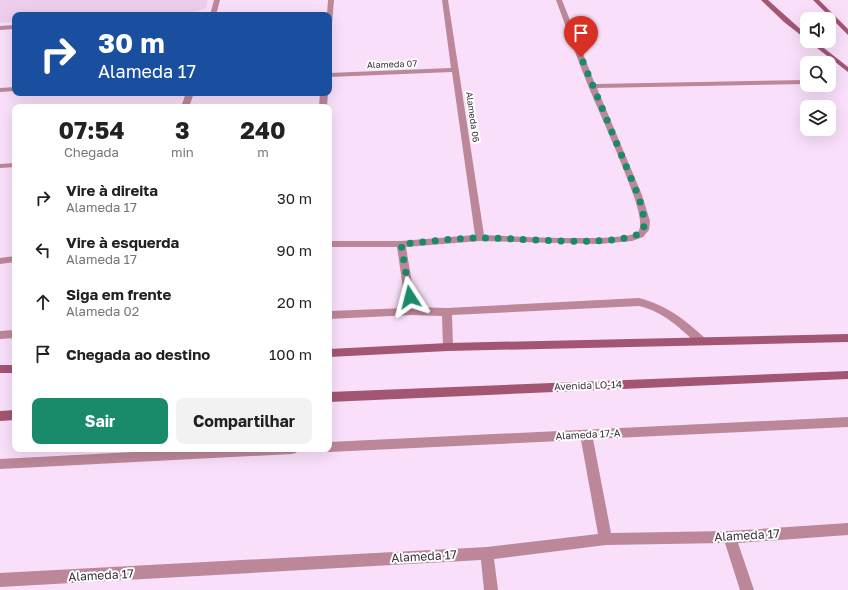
<!DOCTYPE html>
<html lang="pt">
<meta charset="utf-8">
<style>
body{margin:0;font-family:"Golos Text",sans-serif;background:#f2f2f2;color:#222;height:100vh;display:flex;flex-direction:column;font-size:15px;white-space:nowrap}
*{box-sizing:border-box;margin:0}
p{font-size:13px;color:#767676}
.icon{flex:none;width:22px;height:22px;fill:none;stroke:currentColor;stroke-width:2;stroke-linecap:round;stroke-linejoin:round}
.map{position:relative;flex:1;overflow:hidden}
.sheet{position:absolute;left:12px;top:104px;width:320px;height:348px;display:flex;flex-direction:column;background:#fff;border-radius:8px;box-shadow:0 4px 16px #0002}
.sheet>*{flex:none}
.top-card{position:absolute;left:12px;top:12px;width:320px;height:84px;border-radius:8px;box-shadow:0 4px 16px #0002;background:#1a4fa0;color:#fff;overflow:hidden}
.tools{position:absolute;left:800px;top:12px;display:grid;gap:8px}
.tools a{display:grid;place-items:center;width:36px;height:36px;border-radius:8px;background:#fff;box-shadow:0 4px 16px #0002;font-size:20px}
.pin{position:absolute;display:grid;place-items:center;width:34px;height:34px;color:#fff;margin:-41px -17px;border-radius:50% 50% 50% 0;rotate:-45deg;box-shadow:0 0 4px #0007}
.pin .icon{rotate:45deg}
.me{position:absolute;width:44px;margin:-22px;rotate:351deg;stroke-linejoin:round;filter:drop-shadow(0 0 3px #0008)}
.turn{display:flex;align-items:center;gap:14px;height:84px;padding:0 20px;font-size:18px}
.turn .icon{width:52px;height:52px;stroke-width:2.5}
.turn b{display:block;font-size:28px;line-height:34px}
.eta{display:flex;justify-content:space-evenly;align-items:center;height:68px;text-align:center}
.eta b{font-size:24px;font-weight:700;line-height:28px}
.cta{display:flex;gap:8px;margin-top:auto;padding:8px 20px}
.cta a{flex:1;height:46px;border-radius:8px;background:#198a6a;color:#fff;font-size:16px;font-weight:700;line-height:46px;text-align:center}
.cta a+a{background:#f2f2f2;color:#222}
ul{padding:0;list-style:none}
li{display:flex;align-items:center;gap:12px;height:52px;padding:0 20px}
li div{flex:1}
li b{display:block;font-size:15px}
li em{font-style:normal}
.map>svg:first-child{display:block}
.built{fill:#edceed}
.lines{fill:none;stroke-linecap:round;stroke-linejoin:round}
.street{fill:#bc8799;fill-rule:evenodd}
.secondary{fill:#a25672;fill-rule:evenodd}
.route{stroke:#198a6a;stroke-width:7;stroke-dasharray:0 12.6}
.labels{text-anchor:middle;dominant-baseline:central;stroke-width:4;stroke-linejoin:round;paint-order:stroke}
.far-street-label{font-size:9px;fill:#392e39;stroke:#fff}
.street-label{font-size:10px;fill:#392e39;stroke:#fff}
.near-street-label{font-size:12px;fill:#392e39;stroke:#fff}
</style>
<div class="map">
<svg width="848" height="590" viewBox="0 0 848 590">
<rect width="100%" height="100%" fill="#f9dffa"/>
<polygon class="built" points="0,0 208,0 206,8 191,13 148,15 15,15 15,22 0,23"/>
<g class="lines">
<g class="street">
<polygon points="214,0 220,0 216,15 210,15"/>
<polygon points="328,0 334,0 332,24 329,26 329,15 327,15"/>
<path d="M 442,0 L 448,0 L 484,235 C 507,236 625,243 638,232 C 644,226 636,202 633,194 C 620,158 604,123 589,88 C 577,59 567,29 556,0 L 562,0 L 595,84 L 807,80 L 807,84 L 597,88 L 642,195 L 650,221 L 649,230 L 643,237 L 632,241 L 599,244 L 480,241 L 406,247 L 416,307 L 447,308 L 639,298 C 668,306 684,319 706,339 L 707,342 L 706,345 L 698,345 C 680,328 664,312 639,306 L 452,315 L 453,347 L 452,350 L 444,350 L 443,347 L 442,316 L 412,315 L 329,319 L 329,311 L 406,308 L 397,247 L 329,247 L 329,241 L 401,241 L 475,235 L 452,72 L 329,77 L 329,73 L 451,68 Z"/>
<polygon points="15,25 15,29 0,30 0,26"/>
<polygon points="15,87 15,91 0,92 0,88"/>
<polygon points="186,93 194,93 189,107 181,107"/>
<polygon points="320,93 328,93 327,107 319,107"/>
<polygon points="15,163 15,167 0,168 0,164"/>
<polygon points="15,256 15,262 0,264 0,258"/>
<polygon points="15,330 15,338 0,339 0,331"/>
<polygon points="848,417 848,427 593,439 611,533 729,531 848,523 848,535 738,543 754,590 740,590 725,543 606,545 494,559 498,590 484,590 481,560 0,587 0,573 487,547 598,534 581,440 329,452 324,449 329,449 329,442"/>
<polygon points="190,449 298,449 296,453 292,454 0,469 0,459"/>
</g>
<g class="secondary">
<polygon points="761,0 768,0 807,35 807,40 784,22"/>
<polygon points="813,0 819,0 848,29 848,35"/>
<polygon points="808,41 815,41 848,67 848,72"/>
<polygon points="848,334 848,342 448,351 329,357 329,349 448,343"/>
<rect x="0" y="365" width="15" height="8"/>
<polygon points="848,371 848,379 329,402 329,392"/>
<polygon points="15,410 15,420 0,421 0,411"/>
</g>
</g>
<g class="lines">
<path class="route" d="M 410,297 L 401,244 C 427,242 454,238 480,238 C 511,237 626,250 644,230 L 643,211 L 638,195 L 581,57"/>
</g>
<g class="labels">
<g class="far-street-label">
<text transform="translate(392 64) rotate(-2)">Alameda 07</text>
<text transform="translate(473 117) rotate(82)">Alameda 06</text>
</g>
<g class="street-label">
<text transform="translate(588 385) rotate(-2)">Avenida LO-14</text>
<text transform="translate(588 434) rotate(-3)">Alameda 17-A</text>
</g>
<g class="near-street-label">
<text transform="translate(747 535) rotate(-3)">Alameda 17</text>
<text transform="translate(424 556) rotate(-3)">Alameda 17</text>
<text transform="translate(101 575) rotate(-3)">Alameda 17</text>
</g>
</g>
</svg>
<div class="tools">
<a><svg class="icon" aria-label="sound" viewBox="0 0 24 24"><path d="M4 9h4l5-4v14l-5-4H4zM17 9q2 3 0 6"/></svg></a>
<a><svg class="icon" aria-label="search" viewBox="0 0 24 24"><circle cx="10" cy="10" r="6"/><path d="M15 15l6 6"/></svg></a>
<a><svg class="icon" aria-label="layers" viewBox="0 0 24 24"><path d="M12 4l9 5-9 5-9-5zM3 14l9 5 9-5"/></svg></a>
</div>
<div class="pin" style="left:581px;top:57px;background:#d93025"><svg class="icon" aria-label="arrive" viewBox="0 0 24 24"><path d="M6 21V4h12l-3 4 3 4H6"/></svg></div>
<svg class="me" style="left:410px;top:297px" viewBox="-20 -20 40 40"><path d="M0-17L14 15 0 8-14 15z" fill="#198a6a" stroke="#fff" stroke-width="4"/></svg>
<div class="top-card">
<div class="turn"><svg class="icon" aria-label="right" viewBox="0 0 24 24"><path d="M7 20v-9h11M14 6l5 5-5 5"/></svg><div><b>30 m</b>Alameda 17</div></div>
</div>
<section class="sheet">
<div class="eta">
<div><b>07:54</b><p>Chegada</p></div>
<div><b>3</b><p>min</p></div>
<div><b>240</b><p>m</p></div>
</div>
<ul>
<li><svg class="icon" aria-label="right" viewBox="0 0 24 24"><path d="M7 20v-9h11M14 6l5 5-5 5"/></svg><div><b>Vire à direita</b><p>Alameda 17</p></div><em>30 m</em></li>
<li><svg class="icon" aria-label="left" viewBox="0 0 24 24"><path d="M17 20v-9H6M10 6l-5 5 5 5"/></svg><div><b>Vire à esquerda</b><p>Alameda 17</p></div><em>90 m</em></li>
<li><svg class="icon" aria-label="ahead" viewBox="0 0 24 24"><path d="M12 20V5M6 11l6-6 6 6"/></svg><div><b>Siga em frente</b><p>Alameda 02</p></div><em>20 m</em></li>
<li><svg class="icon" aria-label="arrive" viewBox="0 0 24 24"><path d="M6 21V4h12l-3 4 3 4H6"/></svg><div><b>Chegada ao destino</b></div><em>100 m</em></li>
</ul>
<div class="cta"><a>Sair</a><a>Compartilhar</a></div>
</section>
</div>
